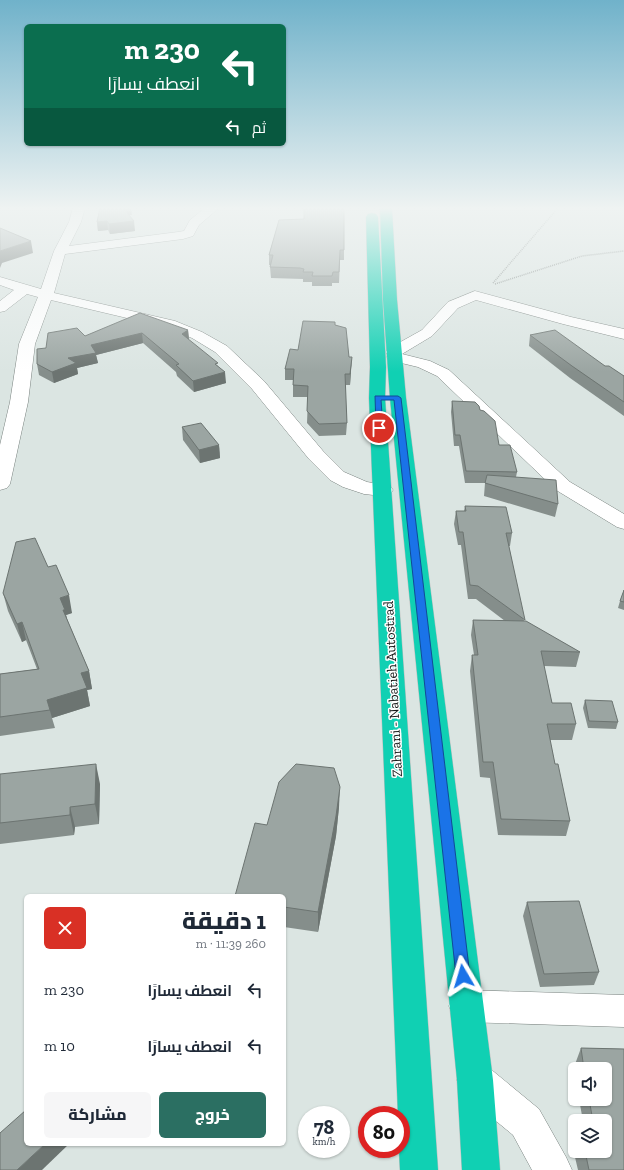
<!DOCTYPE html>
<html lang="ar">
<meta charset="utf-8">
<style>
body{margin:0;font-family:"Zilla Slab",Cairo,serif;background:#f6f6f7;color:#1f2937;direction:rtl;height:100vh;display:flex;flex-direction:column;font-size:15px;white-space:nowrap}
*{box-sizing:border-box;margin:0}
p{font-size:13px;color:#747a83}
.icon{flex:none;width:22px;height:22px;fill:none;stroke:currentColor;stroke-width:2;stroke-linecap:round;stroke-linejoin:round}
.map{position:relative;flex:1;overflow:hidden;direction:ltr}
.sheet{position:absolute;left:24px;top:894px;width:262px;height:252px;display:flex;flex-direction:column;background:#fff;border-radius:6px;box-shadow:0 1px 3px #0004;direction:rtl}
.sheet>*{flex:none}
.top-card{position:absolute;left:24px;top:24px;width:262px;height:122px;border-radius:6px;box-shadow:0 1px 3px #0004;direction:rtl;background:#0b6e4f;color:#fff;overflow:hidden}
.buttons{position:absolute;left:568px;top:1062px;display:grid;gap:8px}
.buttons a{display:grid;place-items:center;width:44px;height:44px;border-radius:6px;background:#fff;box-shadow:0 1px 3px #0004;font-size:20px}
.speed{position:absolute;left:298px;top:1106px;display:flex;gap:8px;font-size:20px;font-weight:700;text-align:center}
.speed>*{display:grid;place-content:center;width:52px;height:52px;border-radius:50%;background:#fff;box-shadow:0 1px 3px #0004;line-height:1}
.speed small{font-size:10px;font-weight:400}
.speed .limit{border:6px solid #d22;background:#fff;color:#111}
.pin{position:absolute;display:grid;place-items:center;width:34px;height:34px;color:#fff;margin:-17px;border:2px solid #fff;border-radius:50%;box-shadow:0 1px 4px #0007}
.me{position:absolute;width:44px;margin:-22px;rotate:353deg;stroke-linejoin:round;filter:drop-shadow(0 0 3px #0008)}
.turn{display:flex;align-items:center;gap:14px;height:84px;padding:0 20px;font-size:18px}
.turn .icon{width:52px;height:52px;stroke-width:2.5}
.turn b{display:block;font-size:28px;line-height:34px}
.then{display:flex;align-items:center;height:38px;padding:0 20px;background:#0003;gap:8px;font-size:15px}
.round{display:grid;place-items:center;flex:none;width:42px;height:42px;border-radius:6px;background:#f6f6f7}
.head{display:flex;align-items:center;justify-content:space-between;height:68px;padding:0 20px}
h1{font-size:24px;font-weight:800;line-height:30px}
.cta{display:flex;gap:8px;margin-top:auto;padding:8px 20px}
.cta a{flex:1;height:46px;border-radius:6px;background:#2b6f62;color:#fff;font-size:16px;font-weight:800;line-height:46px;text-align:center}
.cta a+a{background:#f6f6f7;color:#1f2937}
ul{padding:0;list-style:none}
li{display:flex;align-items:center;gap:12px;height:56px;padding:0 20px}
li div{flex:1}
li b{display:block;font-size:15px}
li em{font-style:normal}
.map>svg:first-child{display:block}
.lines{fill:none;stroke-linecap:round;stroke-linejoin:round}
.street-casing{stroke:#79827f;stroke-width:1}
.secondary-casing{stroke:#79827f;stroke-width:1}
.highway-casing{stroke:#bdbebe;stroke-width:1}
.path{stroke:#878e8c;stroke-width:1.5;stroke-dasharray:1 1;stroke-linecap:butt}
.street{fill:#fff;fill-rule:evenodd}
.secondary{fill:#fff;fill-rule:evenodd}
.highway{fill:#10d0b3;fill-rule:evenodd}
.wall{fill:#858e8b}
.shaded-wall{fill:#6c7471}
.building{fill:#9ba5a2;stroke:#6c7471}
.route{fill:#1a73e8;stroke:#114b97}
.labels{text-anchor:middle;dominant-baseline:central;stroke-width:3;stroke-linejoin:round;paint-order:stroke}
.street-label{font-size:14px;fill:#131716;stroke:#fff}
</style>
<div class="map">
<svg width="624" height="1170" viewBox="0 0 624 1170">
<rect width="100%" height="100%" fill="#dbe5e2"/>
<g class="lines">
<g class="street-casing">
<g id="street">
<polygon points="73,208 85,208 81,222 69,246 178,232 184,231 190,220 205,208 219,208 199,225 193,236 183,239 65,254 54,293 175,321 202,332 227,346 264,381 323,451 344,472 367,482 390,486 393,490 390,494 383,496 364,494 343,487 330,480 309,459 252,389 215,352 192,338 165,327 51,300 35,344 28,402 10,484 7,488 0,490 0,445 10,402 19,344 38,297 27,294 5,311 0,312 0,301 14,290 0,285 0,277 41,289 54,251 69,222"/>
<polygon points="475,291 571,317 624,329 624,339 563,324 476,300 458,308 432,336 402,354 430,361 449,370 570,482 624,514 624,529 617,527 556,490 437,376 418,367 389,360 387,357 388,355 386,352 388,349 422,330 448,302"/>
<polygon points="466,990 624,995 624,1027 466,1022 454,1017 449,1006 454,995"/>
</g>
</g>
<g class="secondary-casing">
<polygon id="secondary" points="475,1062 488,1067 539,1109 566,1157 572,1170 532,1170 513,1135 462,1093 457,1080 462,1067"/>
</g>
<g class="highway-casing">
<g id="highway">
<polygon points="380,208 392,208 397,300 406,398 493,1080 500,1170 462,1170 457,1080 390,398 383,300"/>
<polygon points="372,213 376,214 378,217 386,367 385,398 438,1170 400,1170 399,1149 401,1149 401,1115 398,1115 369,398 370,367 366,217 368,214"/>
</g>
</g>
<g class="path">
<polyline points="493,283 558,208"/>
<polyline points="495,284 582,256 624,251"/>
</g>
<use href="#street" class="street"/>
<use href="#secondary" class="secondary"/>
<use href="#highway" class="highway"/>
</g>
<g class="wall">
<polygon points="100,208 132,215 129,215 135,231 110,234 108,230 98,231 97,222"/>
<polygon points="279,220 344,250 344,260 340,260 339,283 332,283 332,286 312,286 312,282 303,282 303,279 271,278 270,267 271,265 269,265 269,255"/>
<polygon points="335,325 349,357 352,357 350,385 345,385 347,423 346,435 319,436 307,423 308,397 293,397 293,380 285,380 285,369 298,350"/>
<polygon points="188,330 189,340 218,366 226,383 194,392 177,376 176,372 143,343 96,355 98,363 77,368 78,374 54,383 39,375 37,364 46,348 85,336"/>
<polygon points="530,335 605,366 624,376 624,416 570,378 529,346"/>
<polygon points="452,401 480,410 499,445 517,472 516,477 558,504 555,517 484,496 485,483 465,483 459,446 454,446 451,412"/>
<polygon points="182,427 219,445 220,458 200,463 183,440"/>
<polygon points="465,506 512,533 510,546 509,546 524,621 580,652 576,667 544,666 552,703 576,724 572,740 550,740 555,764 570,821 566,836 498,835 490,778 480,777 470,671 472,655 474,655 471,635 473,620 505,621 476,599 468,599 461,545 458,545 454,524 456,511 464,511"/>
<polygon points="48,567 72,613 66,615 67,619 89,671 92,689 87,690 90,706 52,718 55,728 0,736 0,674 37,669 26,640 22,642 8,611 3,593"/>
<polygon points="624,590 624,610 618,608 620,601"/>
<polygon points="585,700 618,722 616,729 588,728 583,708"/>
<polygon points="0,774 100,784 99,824 75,827 74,835 0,844"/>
<polygon points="339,807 336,836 318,932 284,927 284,896 267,825"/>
<polygon points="527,902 599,972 594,985 540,987 523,916"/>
<polygon points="581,1048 624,1049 624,1170 578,1170 574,1153 575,1151 605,1151 605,1121 583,1121 579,1099 605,1099 605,1069 575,1069 575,1072 574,1067"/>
</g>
<g class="shaded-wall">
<polygon points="121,208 131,208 132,215 122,215"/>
<polygon points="107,221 108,230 98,231 97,222"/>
<polygon points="134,221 135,231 110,234 109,224"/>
<polygon points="31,241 33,253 2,263 0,268 0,251"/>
<polygon points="188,330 189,340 182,334"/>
<polygon points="142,333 143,343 96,355 98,363 77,368 78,374 54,383 52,372 68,358 91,345"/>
<polygon points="352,357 351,368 350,385 350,374"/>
<polygon points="225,372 226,383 194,392 193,381"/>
<polygon points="219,445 220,458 200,463 199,450"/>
<polygon points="69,595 72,613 66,615 69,627 67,628 60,598"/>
<polygon points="22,622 26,640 22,642 17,624"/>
<polygon points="89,671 92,689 87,690 90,706 52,718 47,700 81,673"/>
<polygon points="96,764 100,784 99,824 95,804"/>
<polygon points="340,787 339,807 336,836 318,932 318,912"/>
<polygon points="70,807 75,827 74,835 70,815"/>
<polygon points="45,1144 69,1144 42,1170 17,1170"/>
</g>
<g class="building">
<polygon points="100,208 123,208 134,221 109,224 107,221 97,222"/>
<polygon points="308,208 344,208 344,250 340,250 339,272 333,272 332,276 312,276 313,272 303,272 304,269 300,268 270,267 273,255 269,255 279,220 304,219 304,209 308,209"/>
<polygon points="0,228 31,241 0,251"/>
<polygon points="140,313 188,330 182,334 218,363 215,364 225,372 193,381 176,365 179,364 142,333 91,345 96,353 68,358 76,363 52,372 37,364 37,349 46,348 48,333 77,328 85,336"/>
<polygon points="303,321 335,322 335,325 346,328 349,357 352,357 350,374 345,374 347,423 319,424 307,411 308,386 293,385 294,369 285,369 290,349 298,350"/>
<polygon points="555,330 605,366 609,366 624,376 624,402 572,366 530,335"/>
<polygon points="452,401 475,402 479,406 480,410 484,411 495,421 499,445 510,445 517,472 466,471 460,435 455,435"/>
<polygon points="201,423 219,445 199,450 182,427"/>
<polygon points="487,475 556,480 558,504 485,483"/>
<polygon points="465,506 506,507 512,533 506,533 525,620 478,586 470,585 463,532 459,532 456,511 466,511"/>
<polygon points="35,538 48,567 56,565 69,595 60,598 65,610 63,610 89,671 81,673 87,688 47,700 50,710 0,717 0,674 39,669 22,622 17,624 3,593 16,542"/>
<polygon points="624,590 624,602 620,601"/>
<polygon points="473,620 526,621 580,652 541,651 552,703 571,703 576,724 547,724 555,764 558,764 570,821 501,819 493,762 483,762 472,655 478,655"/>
<polygon points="585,700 612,701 618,722 589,721"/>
<polygon points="96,764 95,804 70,807 70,815 0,823 0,774"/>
<polygon points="296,764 334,768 340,787 336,816 318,912 284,907 284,896 235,896 255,823 267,825 279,782"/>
<polygon points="579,901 599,972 544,974 527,902"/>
<polygon points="581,1048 624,1049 624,1170 589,1170 585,1151 605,1151 605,1121 593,1121 589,1099 605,1099 605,1069 584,1069"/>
<polygon points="26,1110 26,1144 45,1144 17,1170 0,1170 0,1133"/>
</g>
<linearGradient id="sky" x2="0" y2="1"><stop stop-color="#70b2ca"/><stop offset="0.56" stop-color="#eff3f2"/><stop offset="1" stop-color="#eff3f2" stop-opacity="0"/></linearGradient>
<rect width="624" height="372" fill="url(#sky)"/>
<polygon class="route" points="375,396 398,396 401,398 470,976 468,981 463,983 458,981 456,976 394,400 381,400 383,428 379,431 376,428"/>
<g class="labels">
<g class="street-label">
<text transform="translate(393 689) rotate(-93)">Zahrani - Nabatieh Autostrad</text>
</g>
</g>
</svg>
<div class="buttons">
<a><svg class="icon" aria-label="sound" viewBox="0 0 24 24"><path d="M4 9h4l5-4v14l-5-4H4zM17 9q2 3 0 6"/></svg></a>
<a><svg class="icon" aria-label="layers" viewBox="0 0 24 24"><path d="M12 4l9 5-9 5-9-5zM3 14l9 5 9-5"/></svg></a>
</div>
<div class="speed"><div>78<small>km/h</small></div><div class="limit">80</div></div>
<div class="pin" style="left:379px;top:428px;background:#d93025"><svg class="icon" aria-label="arrive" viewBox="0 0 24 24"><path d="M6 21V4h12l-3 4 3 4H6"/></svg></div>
<svg class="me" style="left:463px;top:976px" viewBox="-20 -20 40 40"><path d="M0-17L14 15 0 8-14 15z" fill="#1a73e8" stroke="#fff" stroke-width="4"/></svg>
<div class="top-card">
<div class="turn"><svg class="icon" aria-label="left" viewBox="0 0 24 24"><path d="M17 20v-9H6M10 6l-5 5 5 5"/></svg><div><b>230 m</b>انعطف يسارًا</div></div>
<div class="then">ثم<svg class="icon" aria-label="left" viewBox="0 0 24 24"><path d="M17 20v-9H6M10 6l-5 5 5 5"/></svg></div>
</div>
<section class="sheet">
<div class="head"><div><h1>1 دقيقة</h1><p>260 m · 11:39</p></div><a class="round" style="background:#d93025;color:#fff"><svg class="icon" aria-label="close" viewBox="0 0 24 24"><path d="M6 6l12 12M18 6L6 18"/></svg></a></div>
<ul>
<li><svg class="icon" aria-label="left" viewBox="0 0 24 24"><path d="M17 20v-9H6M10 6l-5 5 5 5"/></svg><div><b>انعطف يسارًا</b></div><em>230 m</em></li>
<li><svg class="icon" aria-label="left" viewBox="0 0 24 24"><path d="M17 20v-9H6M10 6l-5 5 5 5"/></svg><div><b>انعطف يسارًا</b></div><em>10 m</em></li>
</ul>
<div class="cta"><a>خروج</a><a>مشاركة</a></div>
</section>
</div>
